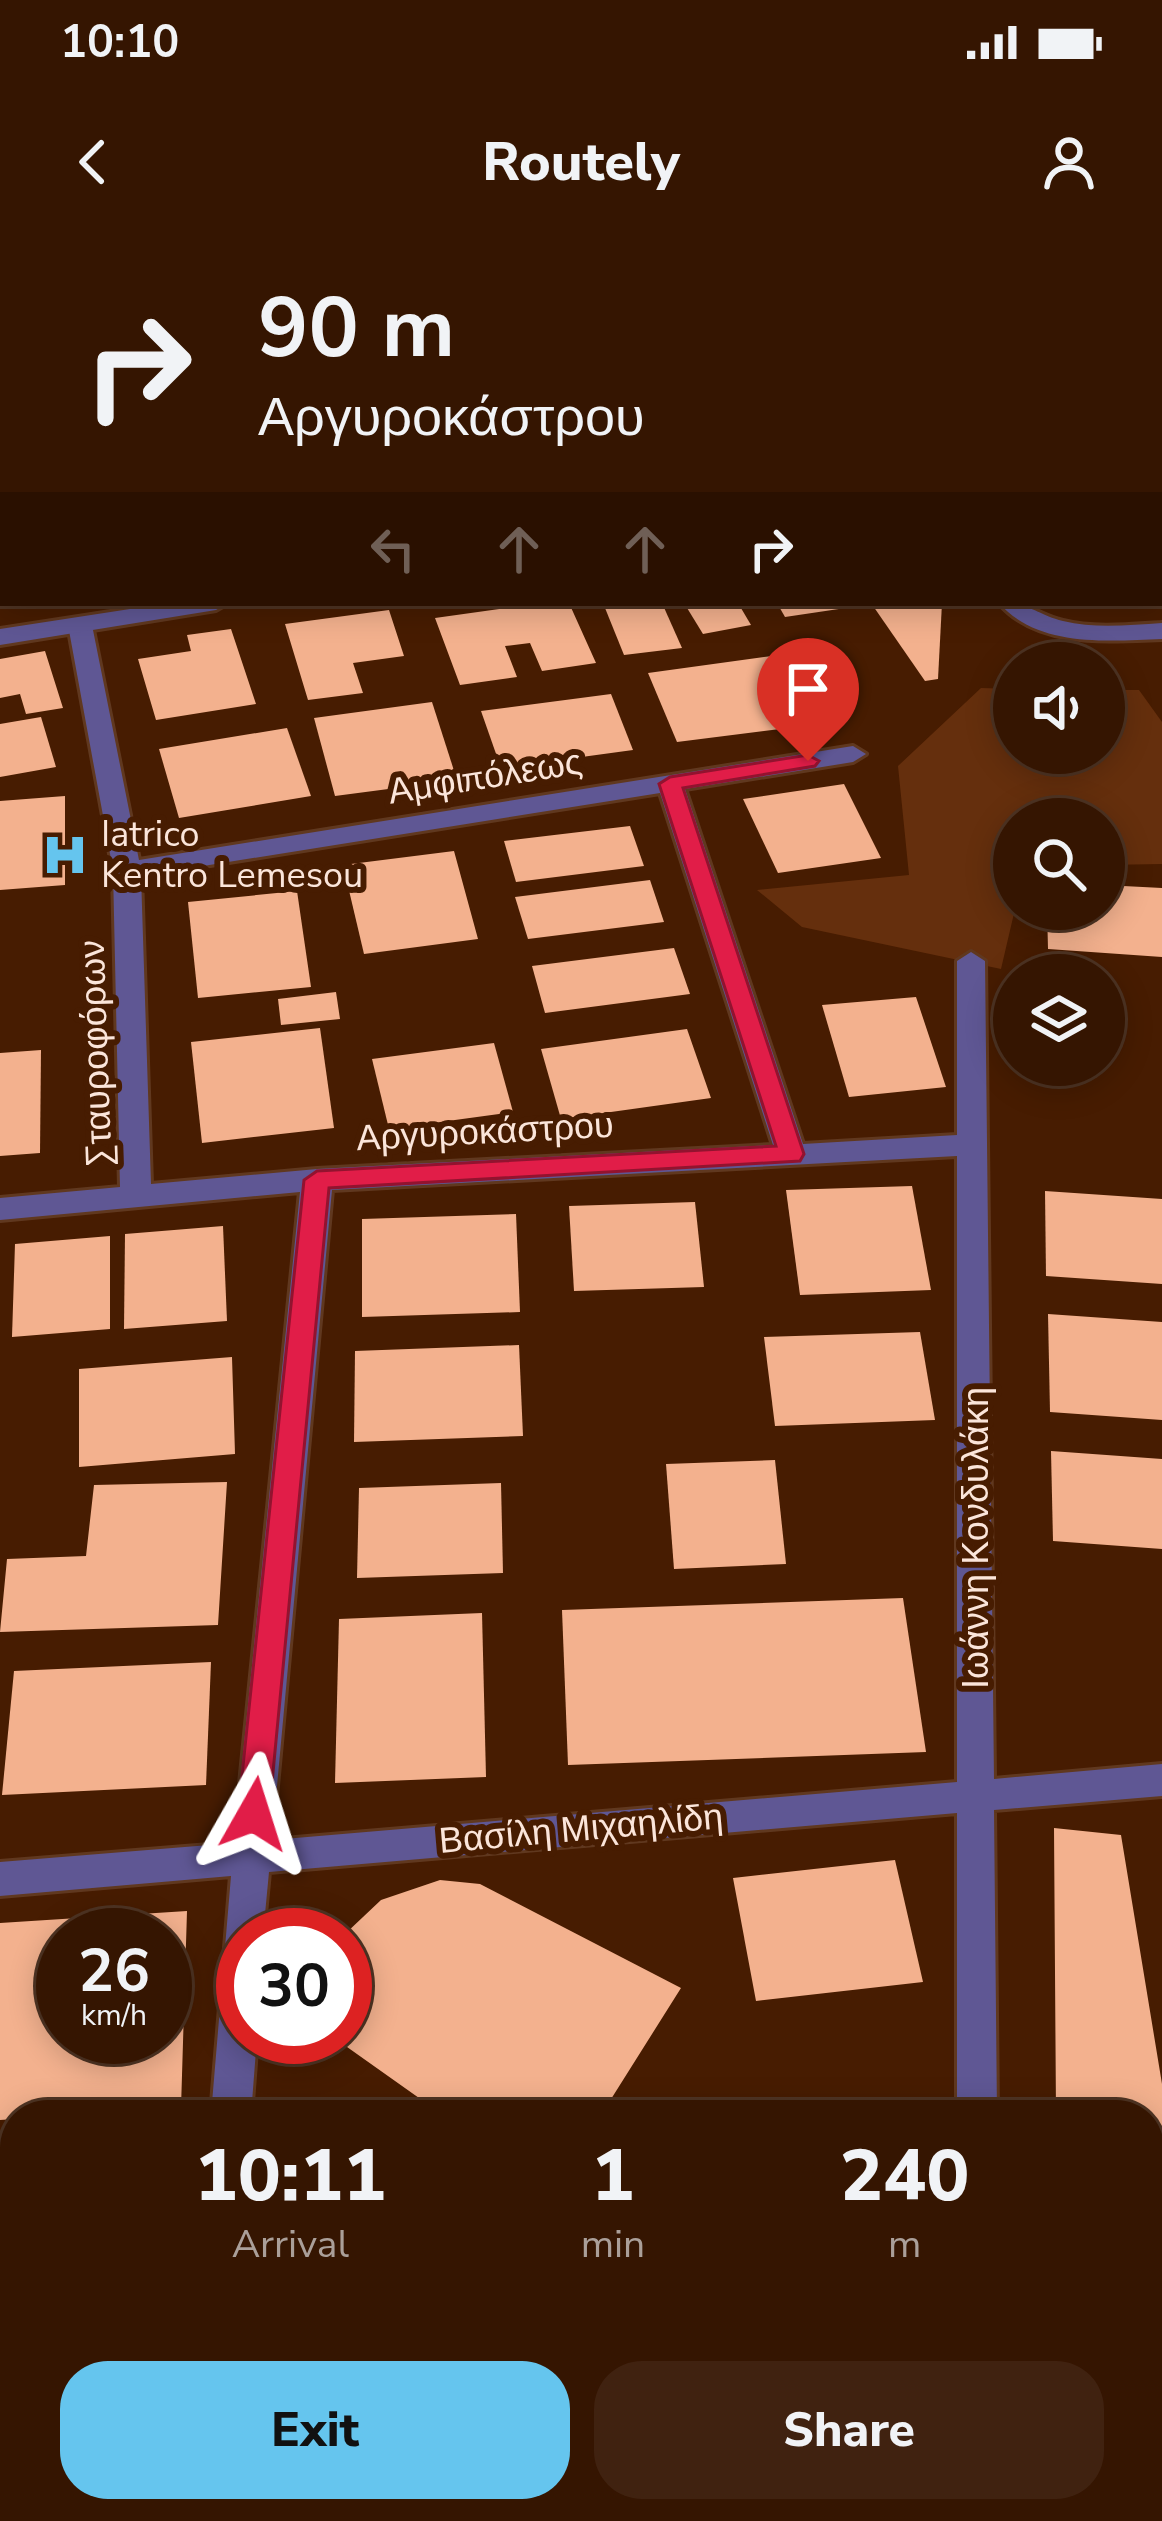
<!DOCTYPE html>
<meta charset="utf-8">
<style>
body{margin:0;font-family:"Nunito Sans",sans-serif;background:#402210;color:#f1f3f6;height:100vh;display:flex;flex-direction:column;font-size:45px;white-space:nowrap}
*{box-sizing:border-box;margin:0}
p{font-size:39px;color:#aa9f99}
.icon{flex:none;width:66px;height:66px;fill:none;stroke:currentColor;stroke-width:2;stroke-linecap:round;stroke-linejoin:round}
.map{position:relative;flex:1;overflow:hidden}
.drawer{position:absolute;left:0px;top:1860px;width:1164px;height:423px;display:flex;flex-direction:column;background:#351501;border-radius:48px 48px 0 0;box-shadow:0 6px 30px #0003,0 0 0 3px #4f3423}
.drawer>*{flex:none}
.top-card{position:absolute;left:0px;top:0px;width:1164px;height:366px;box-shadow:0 6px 30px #0003,0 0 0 3px #4f3423;background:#351501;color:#f1f3f6;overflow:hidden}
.tools{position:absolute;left:993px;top:402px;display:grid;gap:24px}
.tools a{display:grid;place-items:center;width:132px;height:132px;border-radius:50%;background:#351501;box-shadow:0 6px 30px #0003,0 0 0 3px #4f3423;font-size:60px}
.speed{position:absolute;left:36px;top:1668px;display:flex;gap:24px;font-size:60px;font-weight:700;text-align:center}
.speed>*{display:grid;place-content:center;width:156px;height:156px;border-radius:50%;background:#351501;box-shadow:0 6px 30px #0003,0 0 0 3px #4f3423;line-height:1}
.speed small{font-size:30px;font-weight:400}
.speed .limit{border:18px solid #d22;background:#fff;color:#111}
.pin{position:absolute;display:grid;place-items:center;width:102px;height:102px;color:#fff;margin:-123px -51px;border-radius:50% 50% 50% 0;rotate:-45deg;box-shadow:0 0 12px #0007}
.pin .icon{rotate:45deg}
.me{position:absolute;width:132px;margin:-66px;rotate:6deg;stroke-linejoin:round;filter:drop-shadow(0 0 9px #0008)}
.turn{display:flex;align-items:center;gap:42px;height:252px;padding:0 60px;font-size:54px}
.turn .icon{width:156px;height:156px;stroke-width:2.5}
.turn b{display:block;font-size:84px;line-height:102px}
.lanes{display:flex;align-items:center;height:114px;padding:0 60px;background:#0003;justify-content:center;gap:60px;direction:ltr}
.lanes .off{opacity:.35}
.eta{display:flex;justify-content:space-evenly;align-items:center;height:204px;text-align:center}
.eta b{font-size:72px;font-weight:800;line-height:84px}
.primary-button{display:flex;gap:24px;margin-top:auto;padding:24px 60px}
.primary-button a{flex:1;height:138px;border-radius:48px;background:#65c5ee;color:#111;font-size:48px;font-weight:800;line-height:138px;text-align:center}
.primary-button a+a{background:#402210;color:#f1f3f6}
.status{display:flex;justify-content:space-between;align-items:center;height:84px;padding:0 60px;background:#351501;direction:ltr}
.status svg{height:33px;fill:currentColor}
header{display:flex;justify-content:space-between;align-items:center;height:156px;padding:0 60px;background:#351501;font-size:54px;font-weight:800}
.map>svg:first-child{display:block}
.green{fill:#652f0d}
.building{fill:#f3b18e;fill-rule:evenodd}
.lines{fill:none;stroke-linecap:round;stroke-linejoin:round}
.service-casing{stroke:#60381f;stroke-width:6}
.minor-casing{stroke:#60381f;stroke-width:6}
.tertiary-casing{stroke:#60381f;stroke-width:6}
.secondary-casing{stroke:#60381f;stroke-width:6}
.service{fill:#5f5794;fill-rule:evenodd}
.minor{fill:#5f5794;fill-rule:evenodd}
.tertiary{fill:#5f5794;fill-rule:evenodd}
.secondary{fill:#7e6ecf;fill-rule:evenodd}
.route{fill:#e11d48;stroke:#92132f;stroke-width:3}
.labels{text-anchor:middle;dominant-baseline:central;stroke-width:12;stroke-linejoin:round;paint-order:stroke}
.street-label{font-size:36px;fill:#fbe5da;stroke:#471c01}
.poi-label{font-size:36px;fill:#fbe5da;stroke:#471c01;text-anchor:start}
</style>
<div class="status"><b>10:10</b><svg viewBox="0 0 49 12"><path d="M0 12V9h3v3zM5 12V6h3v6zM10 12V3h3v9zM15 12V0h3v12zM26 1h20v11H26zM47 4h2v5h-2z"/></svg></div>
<header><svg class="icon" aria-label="back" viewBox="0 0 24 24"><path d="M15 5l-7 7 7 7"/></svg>Routely<svg class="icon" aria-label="person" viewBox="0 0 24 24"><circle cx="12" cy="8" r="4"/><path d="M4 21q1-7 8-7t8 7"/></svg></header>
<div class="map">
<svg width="1162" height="2281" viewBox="0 0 1162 2281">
<rect width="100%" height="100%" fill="#471c01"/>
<polygon class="green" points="981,448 1014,449 1014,513 1104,513 1104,450 1139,450 1162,482 1162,624 1104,625 1104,579 1014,579 1015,669 1001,729 802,687 757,650 909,635 898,526"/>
<g class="building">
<polygon points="541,363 569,363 596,423 542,431 530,403 505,406 517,437 460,445 435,378"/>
<polygon points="603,363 662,363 682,408 624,415"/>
<polygon points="684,363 738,363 751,385 703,394"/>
<polygon points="777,363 859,363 859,366 785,377"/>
<polygon points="871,363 942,363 938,439 925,441"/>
<polygon points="389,370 404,416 353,423 363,453 308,460 285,384"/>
<polygon points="231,389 256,464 156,480 138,419 191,411 187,395"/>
<polygon points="45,411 63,468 26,474 20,454 0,458 0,419"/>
<polygon points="772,416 804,486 677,502 648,433"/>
<polygon points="611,454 633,510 501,528 481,471"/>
<polygon points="432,462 457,540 335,556 314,478"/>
<polygon points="41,477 56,527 0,537 0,484"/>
<polygon points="287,488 311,556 179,578 159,509"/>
<polygon points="844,544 881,618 778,633 743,559"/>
<polygon points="65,556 65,645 0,650 0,561"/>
<polygon points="630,586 644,626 516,642 504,601"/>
<polygon points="454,611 478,699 364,714 343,625"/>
<polygon points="650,640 664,682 528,699 515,657"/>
<polygon points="1104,645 1162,648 1162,717 1048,709 1047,669 1104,669"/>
<polygon points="297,651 311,747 198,758 188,662"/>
<polygon points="674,708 690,754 545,773 532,726"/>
<polygon points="336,752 340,779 281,785 278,759"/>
<polygon points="916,757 946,847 849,857 822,765"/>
<polygon points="320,788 334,888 202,903 191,802"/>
<polygon points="687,789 711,858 561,879 541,809"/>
<polygon points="494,803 513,872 389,889 372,819"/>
<polygon points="41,810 40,913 0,916 0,813"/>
<polygon points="912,946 931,1050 800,1055 786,950"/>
<polygon points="1045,951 1162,959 1162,1044 1046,1036"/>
<polygon points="695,962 704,1047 574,1051 569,966"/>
<polygon points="516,974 520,1072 362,1077 362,979"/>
<polygon points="223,986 227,1081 124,1089 125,994"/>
<polygon points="110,996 110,1089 12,1097 15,1004"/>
<polygon points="1048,1074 1162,1082 1162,1180 1050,1172"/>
<polygon points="920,1092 935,1180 775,1186 764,1097"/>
<polygon points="519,1105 523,1196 354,1202 355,1111"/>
<polygon points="232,1117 235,1214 79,1227 79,1129"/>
<polygon points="1051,1211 1162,1219 1162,1309 1053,1301"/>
<polygon points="775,1220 786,1324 674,1329 666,1224"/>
<polygon points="227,1242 218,1385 0,1392 7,1319 86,1316 94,1245"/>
<polygon points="501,1243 503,1333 357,1338 359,1248"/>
<polygon points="903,1358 926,1512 568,1525 562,1370"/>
<polygon points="482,1373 486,1537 335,1543 339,1379"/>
<polygon points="211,1422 206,1545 2,1555 14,1431"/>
<polygon points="1054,1588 1121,1595 1162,1844 1162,1956 1149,1956 1149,1875 1056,1875"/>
<polygon points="895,1620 923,1742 756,1761 733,1638"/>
<polygon points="440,1640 480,1644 681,1748 601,1875 443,1875 340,1802 337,1797 345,1797 345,1694 381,1660"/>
<path d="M 187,1671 L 181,1868 L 15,1875 L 15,1879 L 0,1880 L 0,1683 ZM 63,1695 L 165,1695 L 165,1797 L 63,1797 Z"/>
<rect x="0" y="2017" width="15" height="195"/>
<polygon points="8,2262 15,2262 15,2268 146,2268 145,2281 6,2281"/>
</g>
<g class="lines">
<g class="service-casing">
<path id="service" d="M 999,363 C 1032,363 1035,374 1063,381 C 1095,389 1130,385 1162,383 L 1162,399 C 1108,401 1038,408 999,363 Z"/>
</g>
<g class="minor-casing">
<g id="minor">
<path d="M 80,378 L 92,385 L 139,620 L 853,506 L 866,514 L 853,522 L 685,549 L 803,904 L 957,895 L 957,721 L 971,712 L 985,721 L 994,1539 L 1162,1524 L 1162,1556 L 994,1570 L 997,1875 L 957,1875 L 957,1573 L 269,1632 L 263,1695 L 243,1695 L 243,1797 L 257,1797 L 251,1875 L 211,1875 L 231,1636 L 0,1656 L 0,1622 L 234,1603 L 300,952 L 0,980 L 0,958 L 120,947 L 113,630 L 68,385 ZM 660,553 L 773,905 L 317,929 L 151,944 L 141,636 ZM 957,916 L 957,1542 L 272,1600 L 332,950 Z"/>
<polygon points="182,2268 226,2268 226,2281 180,2281"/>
<polygon points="956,2268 1000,2268 1001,2281 955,2281"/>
</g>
</g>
<g class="tertiary-casing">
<g id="tertiary">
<rect x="1161" y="202" width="1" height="14"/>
<polygon points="169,363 228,363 216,370 0,405 0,389"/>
</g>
</g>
<g class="secondary-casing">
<g id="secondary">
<polygon points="521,0 564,0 566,3 523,3"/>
<rect x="1161" y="57" width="1" height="12"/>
</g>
</g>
<use href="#service" class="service"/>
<use href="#minor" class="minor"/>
<use href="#tertiary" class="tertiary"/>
<use href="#secondary" class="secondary"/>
</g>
<polygon class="route" points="808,515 819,521 815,526 683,548 804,914 800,921 329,948 269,1574 264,1584 254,1588 243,1584 238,1574 304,940 317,931 776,906 659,544 670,537"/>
<defs>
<g id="hospital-bare" transform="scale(3.6)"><path d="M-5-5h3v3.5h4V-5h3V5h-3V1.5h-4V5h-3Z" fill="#65c5ee" stroke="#471c01" stroke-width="2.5" paint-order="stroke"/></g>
</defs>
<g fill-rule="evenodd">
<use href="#hospital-bare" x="65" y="615"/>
</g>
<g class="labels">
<g class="street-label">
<text transform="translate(485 537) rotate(-9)">Αμφιπόλεως</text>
<text transform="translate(96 813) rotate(-92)">Σταυροφόρων</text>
<text transform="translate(485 892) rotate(-3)">Αργυροκάστρου</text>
<text transform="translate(976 1298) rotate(-90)">Ιωάννη Κονδυλάκη</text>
<text transform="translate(581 1589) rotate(-5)">Βασίλη Μιχαηλίδη</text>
</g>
<g class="poi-label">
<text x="101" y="594">Iatrico<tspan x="101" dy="41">Kentro Lemesou</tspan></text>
</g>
</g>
</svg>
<div class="tools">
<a><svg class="icon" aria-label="sound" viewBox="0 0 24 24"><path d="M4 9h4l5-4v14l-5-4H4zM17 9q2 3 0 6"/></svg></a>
<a><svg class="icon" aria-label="search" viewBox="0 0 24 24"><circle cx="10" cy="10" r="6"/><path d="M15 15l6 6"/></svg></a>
<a><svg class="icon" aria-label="layers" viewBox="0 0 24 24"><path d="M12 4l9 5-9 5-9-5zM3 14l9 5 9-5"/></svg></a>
</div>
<div class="speed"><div>26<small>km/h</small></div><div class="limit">30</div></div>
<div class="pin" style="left:808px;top:521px;background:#d93025"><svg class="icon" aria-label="arrive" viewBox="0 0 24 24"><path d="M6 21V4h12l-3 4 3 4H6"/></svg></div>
<svg class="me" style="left:254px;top:1574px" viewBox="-20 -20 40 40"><path d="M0-17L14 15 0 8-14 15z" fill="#e11d48" stroke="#fff" stroke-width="4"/></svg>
<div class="top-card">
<div class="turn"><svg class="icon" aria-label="right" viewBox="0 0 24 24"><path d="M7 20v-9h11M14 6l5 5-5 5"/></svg><div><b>90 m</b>Αργυροκάστρου</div></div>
<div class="lanes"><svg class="icon off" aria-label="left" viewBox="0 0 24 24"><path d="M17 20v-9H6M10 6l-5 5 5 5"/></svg><svg class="icon off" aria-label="ahead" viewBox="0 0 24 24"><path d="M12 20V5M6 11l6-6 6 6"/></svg><svg class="icon off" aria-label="ahead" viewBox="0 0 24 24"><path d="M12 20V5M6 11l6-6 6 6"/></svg><svg class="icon" aria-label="right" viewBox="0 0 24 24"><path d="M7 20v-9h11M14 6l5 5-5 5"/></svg></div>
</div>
<section class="drawer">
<div class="eta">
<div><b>10:11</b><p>Arrival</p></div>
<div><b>1</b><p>min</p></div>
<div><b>240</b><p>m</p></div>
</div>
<div class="primary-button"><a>Exit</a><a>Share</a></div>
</section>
</div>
